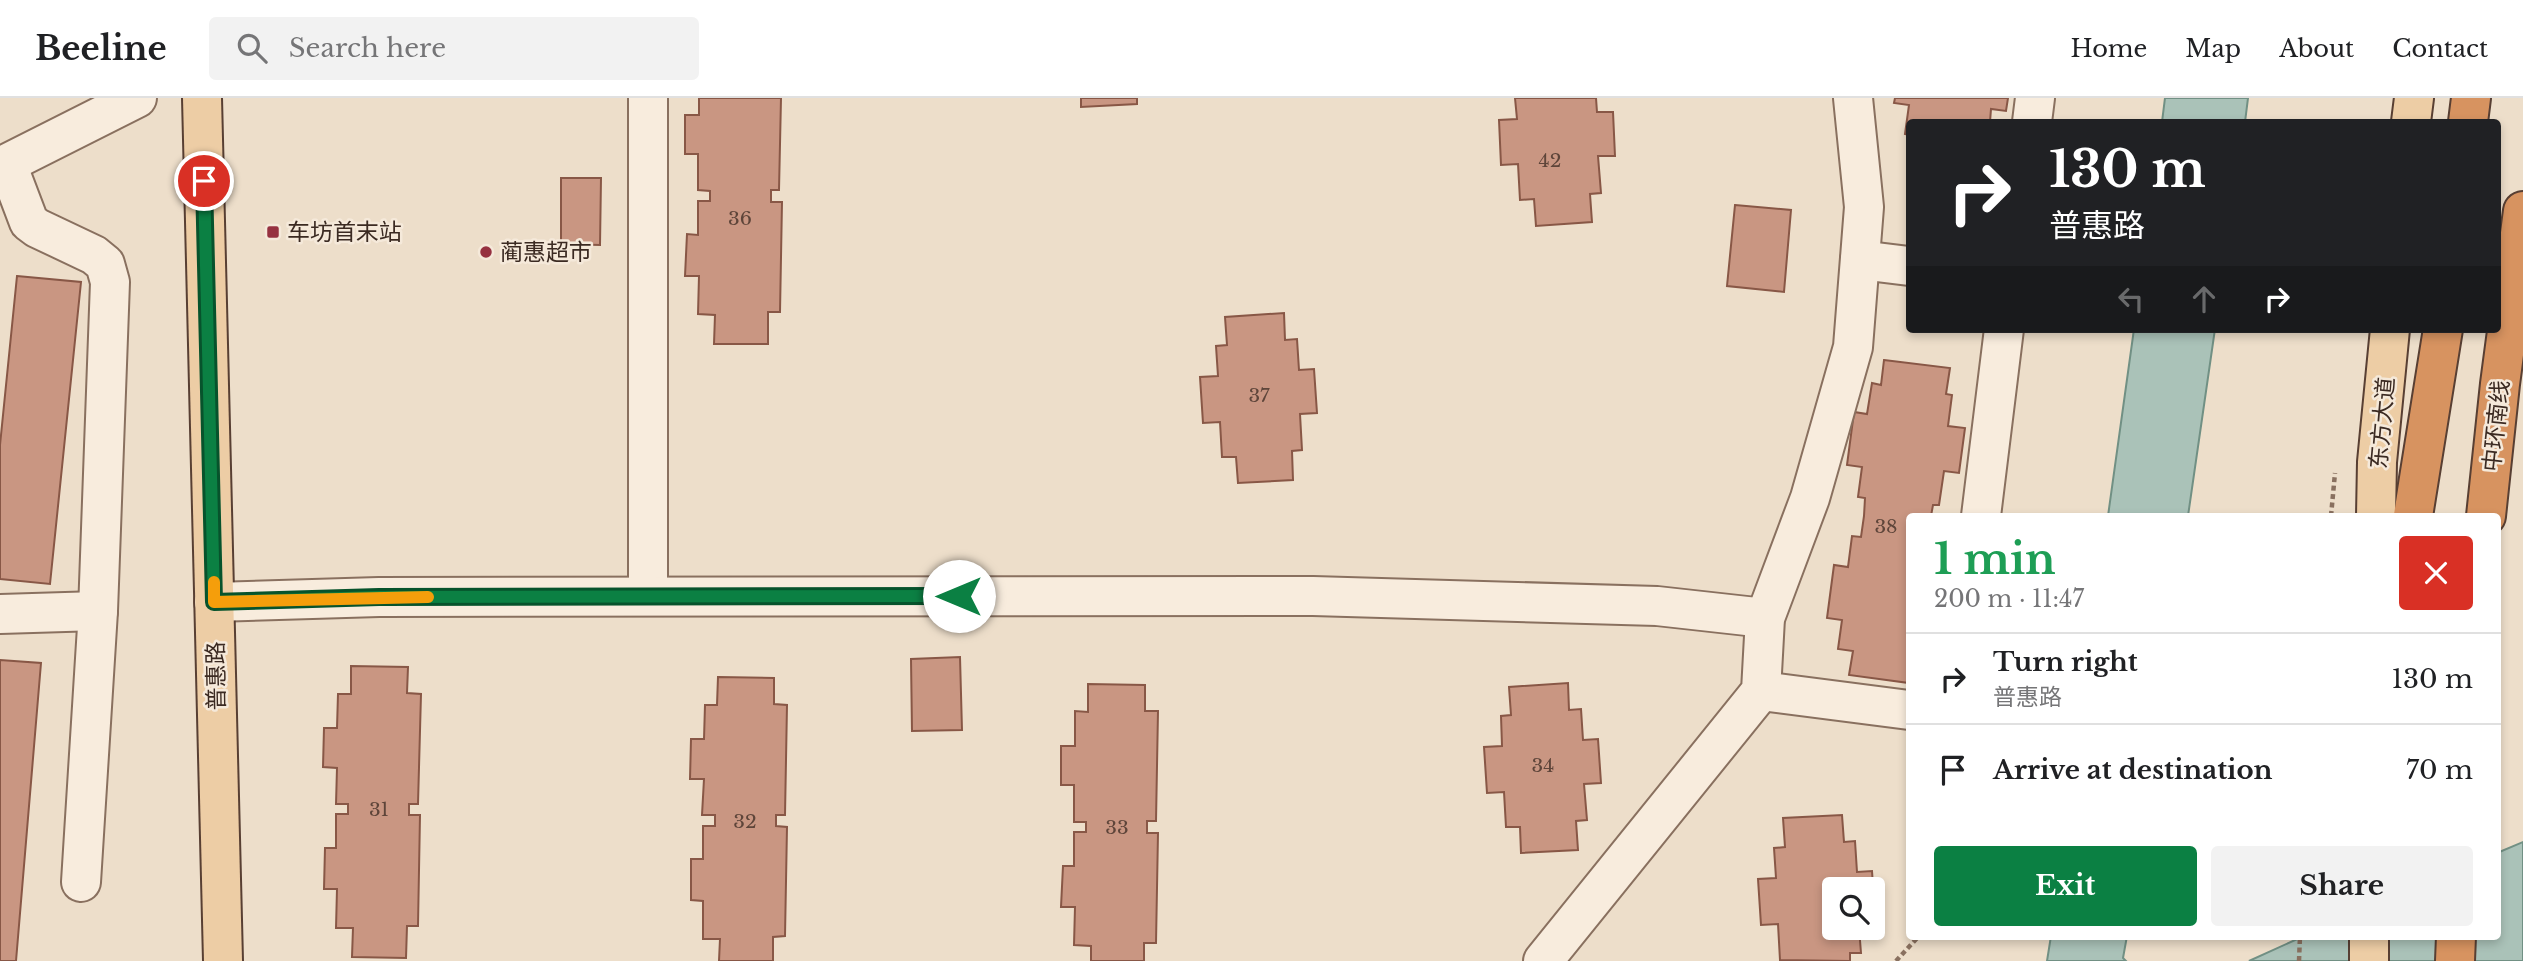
<!DOCTYPE html>
<meta charset="utf-8">
<style>
body{margin:0;font-family:"Libre Baskerville","Noto Sans SC",serif;background:#f2f2f2;color:#202124;height:100vh;display:flex;flex-direction:column;font-size:26px;white-space:nowrap}
*{box-sizing:border-box;margin:0}
p{font-size:23px;color:#757577}
.icon{flex:none;width:38px;height:38px;fill:none;stroke:currentColor;stroke-width:2;stroke-linecap:round;stroke-linejoin:round}
.map{position:relative;flex:1;overflow:hidden}
.details{position:absolute;left:1906px;top:415px;width:595px;height:427px;display:flex;flex-direction:column;background:#fff;border-radius:7px;box-shadow:0 4px 10px #0003}
.details>*{flex:none}
.top-card{position:absolute;left:1906px;top:21px;width:595px;height:214px;border-radius:7px;box-shadow:0 4px 10px #0003;background:#202124;color:#fff;overflow:hidden}
.fabs{position:absolute;left:1822px;top:779px;display:grid;gap:14px}
.fabs a{display:grid;place-items:center;width:63px;height:63px;border-radius:7px;background:#fff;box-shadow:0 4px 10px #0003;font-size:35px}
.pin{position:absolute;display:grid;place-items:center;width:60px;height:60px;color:#fff;margin:-30px;border:4px solid #fff;border-radius:50%;box-shadow:0 2px 7px #0007}
.me{position:absolute;width:77px;margin:-38px;rotate:270deg;stroke-linejoin:round;filter:drop-shadow(0 0 5px #0008)}
.turn{display:flex;align-items:center;gap:24px;height:147px;padding:0 28px;font-size:32px}
.turn .icon{width:91px;height:91px;stroke-width:2.5}
.turn b{display:block;font-size:49px;line-height:60px}
.lanes{display:flex;align-items:center;height:66px;padding:0 28px;background:#0003;justify-content:center;gap:35px;direction:ltr}
.lanes .off{opacity:.35}
.round{display:grid;place-items:center;flex:none;width:74px;height:74px;border-radius:7px;background:#f2f2f2}
.headline{display:flex;align-items:center;justify-content:space-between;height:119px;padding:0 28px}
h1{font-size:42px;font-weight:700;line-height:52px;color:#1e9e55}
.button{display:flex;gap:14px;margin-top:auto;padding:14px 28px}
.button a{flex:1;height:80px;border-radius:7px;background:#0b8043;color:#fff;font-size:28px;font-weight:700;line-height:80px;text-align:center}
.button a+a{background:#f2f2f2;color:#202124}
ul{padding:0;list-style:none}
li{display:flex;align-items:center;gap:21px;height:91px;padding:0 28px;border-top:2px solid #e0e0e0}
li div{flex:1}
li b{display:block;font-size:26px}
li em{font-style:normal}
header{display:flex;align-items:center;gap:42px;box-sizing:border-box;height:98px;padding:0 35px;background:#fff;border-bottom:2px solid #e0e0e0}
header strong{font-size:33px}
nav{display:flex;gap:38px;margin-inline-start:auto;font-size:24px}
.search{width:490px;height:63px;background:#f2f2f2;display:flex;align-items:center;gap:18px;box-sizing:border-box;padding:0 24px;border-radius:7px;color:#757577;font-size:26px}
.map>svg:first-child{display:block}
.water{fill:#aac2b8;stroke:#719084;stroke-width:2}
.building{fill:#c99682;stroke:#885746;stroke-width:2}
.lines{fill:none;stroke-linecap:round;stroke-linejoin:round}
.minor-casing{stroke:#89705f;stroke-width:42}
.major-casing{stroke:#583f33;stroke-width:42}
.highway-casing{stroke:#583f33;stroke-width:42}
.path{stroke:#89705f;stroke-width:4.5;stroke-dasharray:5 3.5;stroke-linecap:butt}
.minor{stroke:#f8ecdd;stroke-width:38}
.major{stroke:#edcda5;stroke-width:38}
.highway{stroke:#d79360;stroke-width:38}
.route-casing{stroke:#07532c;stroke-width:18}
.route{stroke:#0b8043;stroke-width:12}
.slow{stroke:#f59e0b;stroke-width:12}
.poi-dot{fill:#963140;stroke:#f5e9da;stroke-width:2.5}
.labels{text-anchor:middle;dominant-baseline:central;stroke-width:5;stroke-linejoin:round;paint-order:stroke}
.number-label{font-size:19px;fill:#5e453a}
.poi-label{font-size:23px;fill:#3b2a22;stroke:#f5e9da;text-anchor:start}
.street-label{font-size:23px;fill:#3b2a22;stroke:#f5e9da}
</style>
<header>
<strong>Beeline</strong>
<div class="search"><svg class="icon" aria-label="search" viewBox="0 0 24 24"><circle cx="10" cy="10" r="6"/><path d="M15 15l6 6"/></svg>Search here</div>
<nav><a>Home</a><a>Map</a><a>About</a><a>Contact</a></nav>
</header>
<div class="map">
<svg width="2523" height="863" viewBox="0 0 2523 863">
<rect width="100%" height="100%" fill="#eddeca"/>
<g class="water">
<polygon points="2165,0 2248,0 2245,24 2162,24"/>
<polygon points="2134,231 2215,231 2188,418 2108,418"/>
<polygon points="2523,744 2523,863 2249,863 2304,838 2497,838 2497,755"/>
<polygon points="2051,838 2127,838 2123,860 2126,863 2047,863"/>
</g>
<g class="building">
<polygon points="699,0 781,0 779,92 771,92 771,104 782,104 780,214 768,214 768,246 714,246 715,217 698,216 699,178 685,178 687,136 698,137 698,103 710,103 710,93 698,92 698,56 685,56 685,17 699,17"/>
<polygon points="1081,0 1137,0 1137,6 1081,9"/>
<polygon points="1515,0 1596,0 1597,14 1613,14 1615,58 1598,58 1601,95 1590,96 1592,124 1536,128 1534,101 1520,102 1518,66 1501,67 1499,22 1517,21"/>
<polygon points="1895,0 2008,0 2006,13 1991,11 1990,24 1909,24 1909,37 1905,36 1909,7 1894,5"/>
<polygon points="561,80 601,80 600,147 561,146"/>
<polygon points="1735,107 1791,112 1784,194 1727,188"/>
<polygon points="17,178 81,184 50,486 0,481 0,347"/>
<polygon points="1284,215 1285,242 1297,241 1299,272 1314,271 1317,315 1300,316 1302,352 1292,353 1293,382 1238,385 1236,359 1222,359 1220,324 1203,325 1200,279 1218,278 1216,248 1227,247 1225,219"/>
<polygon points="1884,262 1950,270 1946,296 1952,297 1948,328 1965,330 1959,375 1944,373 1939,407 1933,407 1931,418 1909,418 1909,585 1849,577 1853,553 1838,551 1842,522 1827,520 1834,467 1848,469 1852,438 1861,439 1864,418 1865,400 1858,399 1862,369 1847,367 1854,314 1867,316 1872,285 1881,287"/>
<polygon points="960,559 962,632 912,633 911,561"/>
<polygon points="0,562 41,565 16,863 0,863"/>
<polygon points="351,568 408,569 407,595 421,596 418,706 409,706 409,717 420,717 418,828 407,828 406,860 352,859 353,830 336,830 337,791 324,791 325,750 336,750 336,716 348,716 348,706 336,706 337,670 323,669 324,630 337,630 338,596 351,596"/>
<polygon points="718,579 774,580 774,606 787,607 785,717 776,717 776,728 787,729 785,838 773,839 773,863 719,863 720,841 703,841 703,803 691,802 691,761 703,761 703,728 715,728 715,717 702,717 704,681 690,681 691,641 704,641 705,607 717,607"/>
<polygon points="1568,585 1569,612 1581,611 1583,642 1598,641 1601,685 1584,686 1587,722 1576,723 1578,752 1521,755 1520,729 1506,729 1504,694 1487,695 1484,649 1502,648 1501,618 1511,617 1509,589"/>
<polygon points="1088,586 1145,587 1145,613 1158,613 1156,723 1147,723 1147,735 1158,735 1156,845 1144,845 1144,863 1091,863 1091,848 1074,847 1075,809 1061,809 1063,768 1074,768 1074,734 1086,734 1086,724 1074,724 1074,687 1061,687 1061,648 1075,648 1075,613 1088,614"/>
<polygon points="1842,717 1844,744 1855,743 1857,774 1872,773 1875,817 1872,818 1872,791 1834,791 1834,830 1859,830 1861,855 1850,855 1850,863 1780,862 1778,826 1761,827 1758,781 1776,780 1774,750 1785,749 1783,720"/>
</g>
<g class="lines">
<g class="minor-casing">
<g id="minor">
<polyline points="2032,24 2035,0"/>
<polyline points="7,66 29,124 37,130 94,157 105,166 110,184 98,513 81,784"/>
<polyline points="0,69 137,0"/>
<polyline points="1860,162 1909,168"/>
<polyline points="1981,418 2004,231"/>
<polyline points="648,498 648,0"/>
<polyline points="214,504 379,499 1313,498 1657,508 1765,520"/>
<polyline points="0,516 98,513"/>
<polyline points="1761,593 1909,612"/>
<polyline points="1543,863 1761,593 1765,520 1810,400 1853,249 1864,109 1853,0"/>
</g>
</g>
<g class="major-casing">
<g id="major">
<polyline points="202,0 223,863"/>
<polyline points="2411,24 2414,0"/>
<polyline points="2376,418 2377,364 2390,231"/>
<polyline points="2369,863 2369,838"/>
</g>
</g>
<g class="highway-casing">
<g id="highway">
<polyline points="2468,24 2471,0"/>
<polyline points="2413,418 2443,231"/>
<polyline points="2486,418 2500,286 2523,113"/>
<polyline points="2455,863 2456,838"/>
</g>
</g>
<g class="path">
<polyline points="2331,418 2335,375"/>
<polyline points="1896,863 1919,838"/>
<polyline points="2299,863 2300,838"/>
</g>
<use href="#minor" class="minor"/>
<use href="#major" class="major"/>
<use href="#highway" class="highway"/>
</g>
<g class="lines">
<g class="route-casing">
<polyline id="route" points="204,83 214,504 379,499 959,498"/>
</g>
<use href="#route" class="route"/>
<polyline class="slow" points="214,484 214,504 428,499"/>
</g>
<g class="poi-dot">
<rect x="266" y="127" width="14" height="14" rx="3.5"/>
<circle cx="486" cy="154" r="7"/>
</g>
<g class="labels">
<g class="number-label">
<text x="1550" y="62">42</text>
<text x="740" y="120">36</text>
<text x="1259" y="297">37</text>
<text x="1886" y="428">38</text>
<text x="1543" y="667">34</text>
<text x="379" y="711">31</text>
<text x="745" y="723">32</text>
<text x="1117" y="729">33</text>
</g>
<g class="poi-label">
<text x="287" y="134">车坊首末站</text>
<text x="500" y="154">蔺惠超市</text>
</g>
<g class="street-label">
<text transform="translate(2382 325) rotate(-85)">东方大道</text>
<text transform="translate(2496 328) rotate(-84)">中环南线</text>
<text transform="translate(216 578) rotate(-91)">普惠路</text>
</g>
</g>
</svg>
<div class="fabs">
<a><svg class="icon" aria-label="search" viewBox="0 0 24 24"><circle cx="10" cy="10" r="6"/><path d="M15 15l6 6"/></svg></a>
</div>
<div class="pin" style="left:204px;top:83px;background:#d93025"><svg class="icon" aria-label="arrive" viewBox="0 0 24 24"><path d="M6 21V4h12l-3 4 3 4H6"/></svg></div>
<svg class="me" style="left:959px;top:498px" viewBox="-20 -20 40 40"><circle r="19" fill="#fff"/><path d="M0-13L10 11 0 6-10 11z" fill="#0b8043"/></svg>
<div class="top-card">
<div class="turn"><svg class="icon" aria-label="right" viewBox="0 0 24 24"><path d="M7 20v-9h11M14 6l5 5-5 5"/></svg><div><b>130 m</b>普惠路</div></div>
<div class="lanes"><svg class="icon off" aria-label="left" viewBox="0 0 24 24"><path d="M17 20v-9H6M10 6l-5 5 5 5"/></svg><svg class="icon off" aria-label="ahead" viewBox="0 0 24 24"><path d="M12 20V5M6 11l6-6 6 6"/></svg><svg class="icon" aria-label="right" viewBox="0 0 24 24"><path d="M7 20v-9h11M14 6l5 5-5 5"/></svg></div>
</div>
<section class="details">
<div class="headline"><div><h1>1 min</h1><p>200 m · 11:47</p></div><a class="round" style="background:#d93025;color:#fff"><svg class="icon" aria-label="close" viewBox="0 0 24 24"><path d="M6 6l12 12M18 6L6 18"/></svg></a></div>
<ul>
<li><svg class="icon" aria-label="right" viewBox="0 0 24 24"><path d="M7 20v-9h11M14 6l5 5-5 5"/></svg><div><b>Turn right</b><p>普惠路</p></div><em>130 m</em></li>
<li><svg class="icon" aria-label="arrive" viewBox="0 0 24 24"><path d="M6 21V4h12l-3 4 3 4H6"/></svg><div><b>Arrive at destination</b></div><em>70 m</em></li>
</ul>
<div class="button"><a>Exit</a><a>Share</a></div>
</section>
</div>
